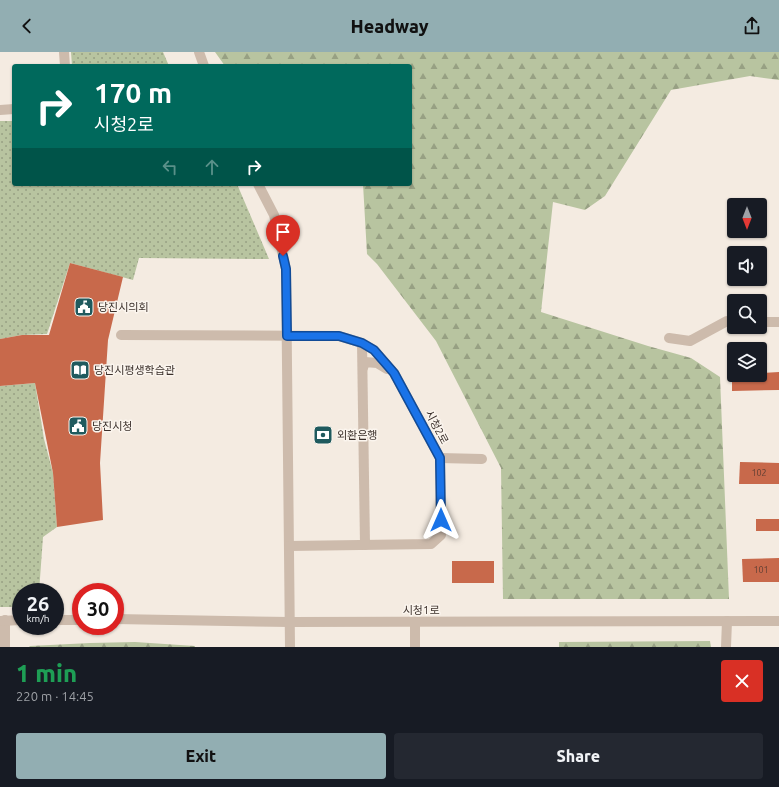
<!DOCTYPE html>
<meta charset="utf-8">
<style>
body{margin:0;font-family:Ubuntu,"Noto Sans KR",sans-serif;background:#242831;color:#f1f3f6;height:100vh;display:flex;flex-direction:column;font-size:15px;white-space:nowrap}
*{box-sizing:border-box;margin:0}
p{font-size:13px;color:#9ea1a6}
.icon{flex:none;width:22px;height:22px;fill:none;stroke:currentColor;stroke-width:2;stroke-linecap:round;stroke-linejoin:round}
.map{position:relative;height:595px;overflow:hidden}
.side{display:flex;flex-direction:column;background:#171b24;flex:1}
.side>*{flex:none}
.top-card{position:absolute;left:12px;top:12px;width:400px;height:122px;border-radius:4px;box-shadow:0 1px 3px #0004;background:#00695c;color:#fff;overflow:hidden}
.needle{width:26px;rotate:180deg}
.fabs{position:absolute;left:727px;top:146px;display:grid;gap:8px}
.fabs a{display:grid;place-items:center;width:40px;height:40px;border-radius:4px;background:#171b24;box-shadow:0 1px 3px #0004;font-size:20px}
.speed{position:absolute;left:12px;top:531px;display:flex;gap:8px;font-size:20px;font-weight:700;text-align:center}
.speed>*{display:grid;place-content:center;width:52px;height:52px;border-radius:50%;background:#171b24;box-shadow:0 1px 3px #0004;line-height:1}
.speed small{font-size:10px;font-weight:400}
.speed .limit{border:6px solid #d22;background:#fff;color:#111}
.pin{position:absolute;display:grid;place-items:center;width:34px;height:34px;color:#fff;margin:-41px -17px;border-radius:50% 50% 50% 0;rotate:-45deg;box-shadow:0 0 4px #0007}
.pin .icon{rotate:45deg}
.me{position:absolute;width:44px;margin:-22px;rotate:0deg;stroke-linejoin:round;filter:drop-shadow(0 0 3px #0008)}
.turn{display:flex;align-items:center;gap:14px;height:84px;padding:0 16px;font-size:18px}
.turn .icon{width:52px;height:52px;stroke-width:2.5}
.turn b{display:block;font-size:28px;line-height:34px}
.lanes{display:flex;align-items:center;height:38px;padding:0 16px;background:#0003;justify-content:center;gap:20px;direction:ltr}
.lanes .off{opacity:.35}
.round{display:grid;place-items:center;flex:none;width:42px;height:42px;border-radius:4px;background:#242831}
.overview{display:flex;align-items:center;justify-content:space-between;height:68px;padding:0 16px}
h1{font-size:24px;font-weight:800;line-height:30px;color:#1e9e55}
.button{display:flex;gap:8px;margin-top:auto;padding:8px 16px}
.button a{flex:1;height:46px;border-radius:4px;background:#92aeb2;color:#111;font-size:16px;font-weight:800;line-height:46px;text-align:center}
.button a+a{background:#242831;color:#f1f3f6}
header{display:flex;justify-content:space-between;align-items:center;height:52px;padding:0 16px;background:#92aeb2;color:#111;font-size:18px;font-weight:800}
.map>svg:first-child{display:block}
.grass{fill:url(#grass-dots)}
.forest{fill:url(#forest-firs)}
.building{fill:#c8694b}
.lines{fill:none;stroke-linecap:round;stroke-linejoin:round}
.minor{stroke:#cdbbac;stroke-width:10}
.route-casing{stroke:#114b97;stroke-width:10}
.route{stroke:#1a73e8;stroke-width:7}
.labels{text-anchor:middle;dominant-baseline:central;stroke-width:3;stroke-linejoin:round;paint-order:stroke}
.number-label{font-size:9px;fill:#5e3e33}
.poi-label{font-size:11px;fill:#3b302b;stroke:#fbf5ee;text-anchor:start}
.street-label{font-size:11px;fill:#3b302b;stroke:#fbf5ee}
</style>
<header><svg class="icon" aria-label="back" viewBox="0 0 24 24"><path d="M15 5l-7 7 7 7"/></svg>Headway<svg class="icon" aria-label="share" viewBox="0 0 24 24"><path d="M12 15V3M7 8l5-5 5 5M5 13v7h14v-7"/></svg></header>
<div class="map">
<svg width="779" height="595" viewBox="0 0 779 595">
<defs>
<pattern id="grass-dots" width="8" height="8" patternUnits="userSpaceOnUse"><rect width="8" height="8" fill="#b8c4a0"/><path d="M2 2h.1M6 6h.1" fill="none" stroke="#97a083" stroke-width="1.8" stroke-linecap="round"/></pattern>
<pattern id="forest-firs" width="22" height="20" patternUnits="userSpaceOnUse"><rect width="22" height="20" fill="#b8c4a0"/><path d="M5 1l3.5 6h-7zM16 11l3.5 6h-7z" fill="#97a083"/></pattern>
</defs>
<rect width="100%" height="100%" fill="#f4ebe1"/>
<g class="grass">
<polygon points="71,0 163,0 169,14 72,14"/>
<polygon points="0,69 14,69 14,132 237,132 269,207 139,206 133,228 70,211 47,282 22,283 0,287"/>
<polygon points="35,331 44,387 53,421 57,475 43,485 39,540 21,540 21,555 0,555 0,334"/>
</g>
<g class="forest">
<polygon points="215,0 779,0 779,28 750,24 671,38 605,144 585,158 553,150 541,260 648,294 691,306 720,325 729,547 503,547 501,416 436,289 377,212 367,202 363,132 410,132 410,14 225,14"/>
<polygon points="710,589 711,595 559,595 559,590"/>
<polygon points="135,590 195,594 195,595 29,595 30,594 90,591"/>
</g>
<g class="building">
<polygon points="70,211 123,225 108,288 100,411 103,468 57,475 53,421 35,331 0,334 0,287 22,283 49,283"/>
<polygon points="779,320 779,338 732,339 732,323 760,323 760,321"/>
<polygon points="740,410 779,411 779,432 739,432"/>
<rect x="756" y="467" width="23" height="12"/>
<polygon points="779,506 779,530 743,530 742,507"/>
<rect x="452" y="509" width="42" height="22"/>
</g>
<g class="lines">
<g class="minor">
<polyline points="64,0 65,14"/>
<polyline points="199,0 204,14"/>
<polyline points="0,58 14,57"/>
<polyline points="258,132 274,163 286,217 290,595"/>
<polyline points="760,270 779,270"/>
<polyline points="121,283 339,284 362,291 374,298 394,321 440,406 441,483 431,492 289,494"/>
<polyline points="669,286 690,289 727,269 734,269"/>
<polyline points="362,291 365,493"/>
<polyline points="363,316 365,310 377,311 387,317"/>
<polyline points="440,406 482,407"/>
<polyline points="115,567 290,570 779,569"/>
<polyline points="5,568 5,595"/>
<polyline points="55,568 81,568"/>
<polyline points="0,569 21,568"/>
<polyline points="415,570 415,595"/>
<polyline points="726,595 727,569"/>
</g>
</g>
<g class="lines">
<g class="route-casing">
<polyline id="route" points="283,204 286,217 287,284 339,284 362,291 374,298 394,321 440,406 441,468"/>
</g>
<use href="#route" class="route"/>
</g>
<defs>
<g id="civic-square" transform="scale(1)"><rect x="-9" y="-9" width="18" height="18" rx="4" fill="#1f5a5e" stroke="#fbf5ee"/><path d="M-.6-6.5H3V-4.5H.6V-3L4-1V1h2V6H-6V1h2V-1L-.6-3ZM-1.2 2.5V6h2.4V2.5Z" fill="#fff"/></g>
<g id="library-square" transform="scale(1)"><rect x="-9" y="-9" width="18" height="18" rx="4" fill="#1f5a5e" stroke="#fbf5ee"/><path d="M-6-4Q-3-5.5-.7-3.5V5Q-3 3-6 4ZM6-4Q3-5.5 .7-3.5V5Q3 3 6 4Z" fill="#fff"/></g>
<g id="bank-square" transform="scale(1)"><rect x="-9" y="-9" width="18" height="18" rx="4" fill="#1f5a5e" stroke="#fbf5ee"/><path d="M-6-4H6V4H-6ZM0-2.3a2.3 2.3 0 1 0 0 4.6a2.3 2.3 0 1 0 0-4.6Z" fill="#fff"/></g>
</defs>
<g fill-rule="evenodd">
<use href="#civic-square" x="84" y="255"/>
<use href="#library-square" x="80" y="318"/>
<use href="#civic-square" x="78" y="374"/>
<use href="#bank-square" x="323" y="383"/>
</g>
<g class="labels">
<g class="number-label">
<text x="759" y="421">102</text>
<text x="761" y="518">101</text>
</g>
<g class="poi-label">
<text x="98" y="255">당진시의회</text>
<text x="94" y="318">당진시평생학습관</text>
<text x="92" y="374">당진시청</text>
<text x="337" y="383">외환은행</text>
</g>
<g class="street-label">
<text transform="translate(437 375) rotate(62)">시청2로</text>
<text x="421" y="558">시청1로</text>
</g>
</g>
</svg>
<div class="fabs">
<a><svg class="needle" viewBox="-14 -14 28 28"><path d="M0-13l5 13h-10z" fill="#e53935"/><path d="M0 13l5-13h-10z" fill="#9ea1a6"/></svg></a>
<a><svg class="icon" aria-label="sound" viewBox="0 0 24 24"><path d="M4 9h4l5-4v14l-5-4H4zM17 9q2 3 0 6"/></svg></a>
<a><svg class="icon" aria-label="search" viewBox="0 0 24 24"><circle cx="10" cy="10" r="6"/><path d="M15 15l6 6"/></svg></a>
<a><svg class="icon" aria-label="layers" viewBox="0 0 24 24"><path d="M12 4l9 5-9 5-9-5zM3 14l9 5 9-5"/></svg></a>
</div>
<div class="speed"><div>26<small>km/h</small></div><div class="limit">30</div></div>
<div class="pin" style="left:283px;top:204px;background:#d93025"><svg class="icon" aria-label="arrive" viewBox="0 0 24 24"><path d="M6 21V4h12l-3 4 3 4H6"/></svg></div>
<svg class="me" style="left:441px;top:468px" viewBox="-20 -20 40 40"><path d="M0-17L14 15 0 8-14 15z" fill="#1a73e8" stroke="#fff" stroke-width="4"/></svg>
<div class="top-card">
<div class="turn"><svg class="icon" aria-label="right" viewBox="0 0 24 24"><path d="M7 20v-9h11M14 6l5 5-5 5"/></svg><div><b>170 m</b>시청2로</div></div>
<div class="lanes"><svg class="icon off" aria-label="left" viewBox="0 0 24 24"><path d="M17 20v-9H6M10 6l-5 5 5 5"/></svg><svg class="icon off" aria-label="ahead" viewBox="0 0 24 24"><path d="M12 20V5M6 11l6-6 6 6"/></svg><svg class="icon" aria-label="right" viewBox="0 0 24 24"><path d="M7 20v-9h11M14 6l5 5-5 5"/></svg></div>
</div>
</div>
<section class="side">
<div class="overview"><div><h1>1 min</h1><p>220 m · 14:45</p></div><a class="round" style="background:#d93025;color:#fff"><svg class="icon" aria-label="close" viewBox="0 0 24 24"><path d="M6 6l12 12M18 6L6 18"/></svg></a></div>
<div class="button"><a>Exit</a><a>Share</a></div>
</section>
